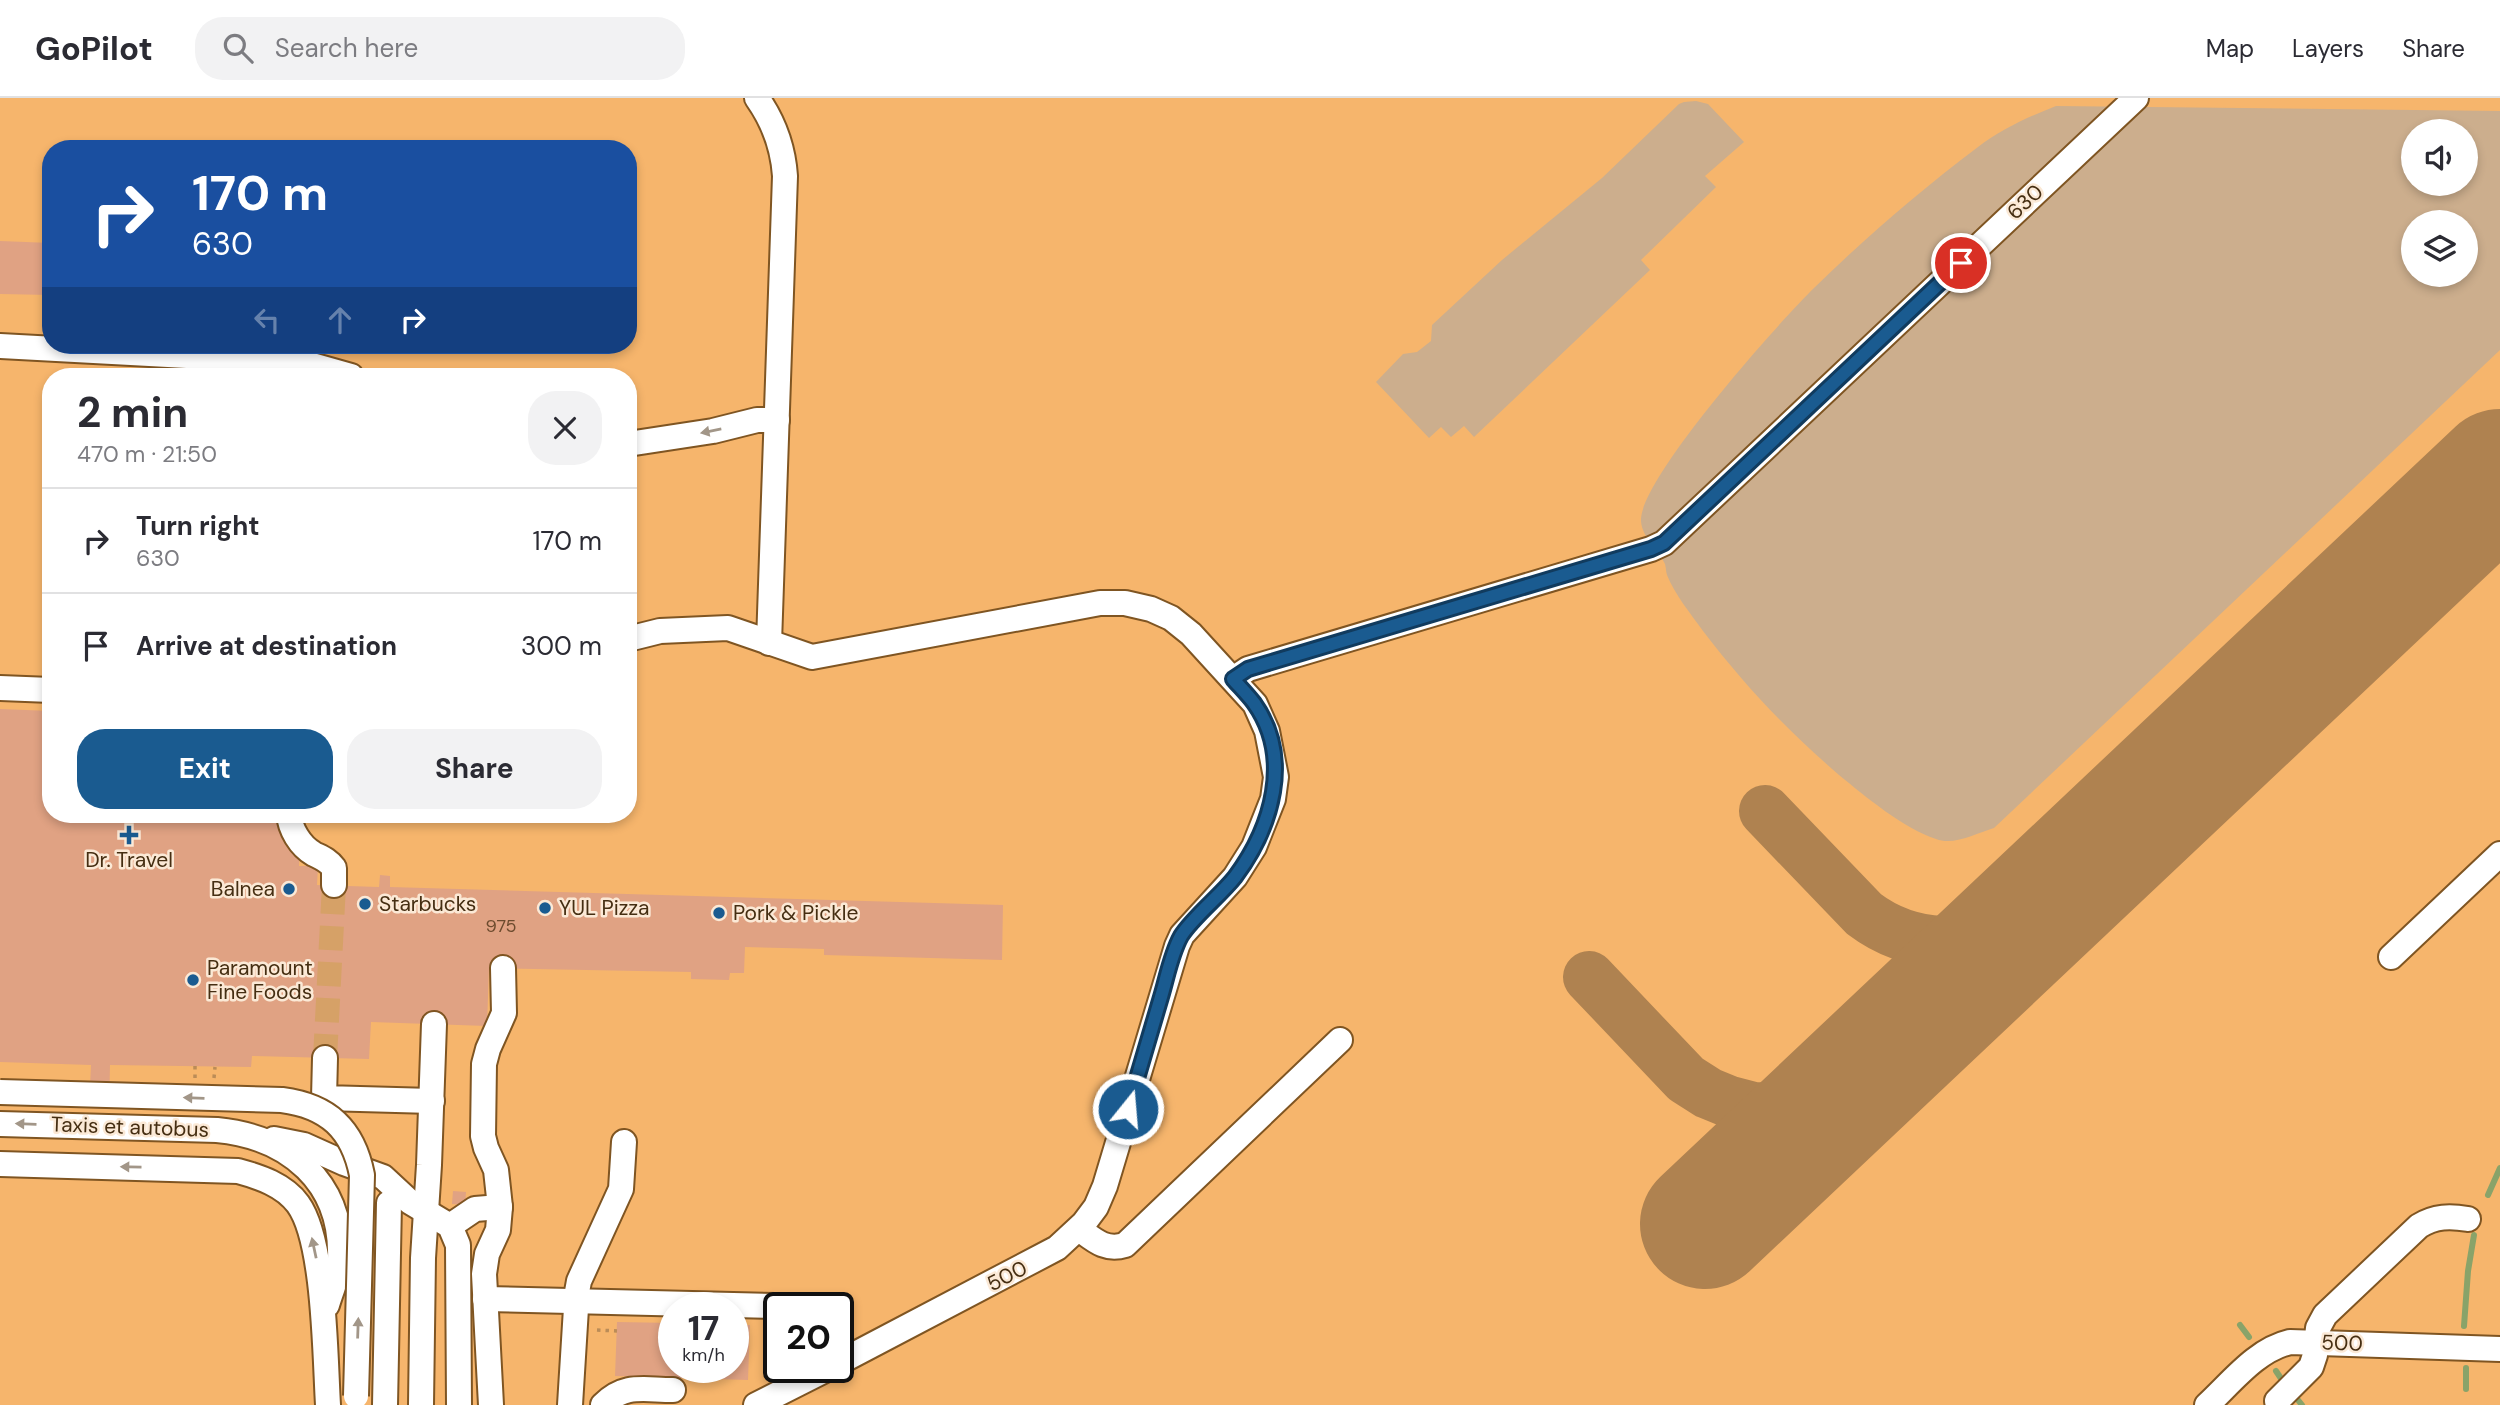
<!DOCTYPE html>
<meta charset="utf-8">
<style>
body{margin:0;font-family:"DM Sans",sans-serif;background:#f2f2f3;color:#2b2b33;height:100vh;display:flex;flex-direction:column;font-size:26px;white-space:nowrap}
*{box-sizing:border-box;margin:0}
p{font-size:23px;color:#7c7c81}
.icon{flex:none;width:38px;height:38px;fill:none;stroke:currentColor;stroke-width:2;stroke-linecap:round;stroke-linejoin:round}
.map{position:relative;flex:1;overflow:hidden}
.sheet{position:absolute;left:42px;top:270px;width:595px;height:455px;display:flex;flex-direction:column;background:#fff;border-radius:28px;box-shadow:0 4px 10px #0003}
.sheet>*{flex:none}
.banner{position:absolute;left:42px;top:42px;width:595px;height:214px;border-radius:28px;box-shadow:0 4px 10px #0003;background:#1a4fa0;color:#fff;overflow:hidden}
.controls{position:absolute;left:2401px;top:21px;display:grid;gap:14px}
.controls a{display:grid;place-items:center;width:77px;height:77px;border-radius:50%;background:#fff;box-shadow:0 4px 10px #0003;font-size:35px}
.speed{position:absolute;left:658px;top:1194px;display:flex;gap:14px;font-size:35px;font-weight:700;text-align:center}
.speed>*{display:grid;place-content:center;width:91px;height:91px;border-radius:50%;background:#fff;box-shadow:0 4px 10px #0003;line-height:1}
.speed small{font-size:18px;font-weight:400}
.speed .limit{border:4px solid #111;border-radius:10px;background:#fff;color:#111}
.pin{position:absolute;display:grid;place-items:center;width:60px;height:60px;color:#fff;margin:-30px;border:4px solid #fff;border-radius:50%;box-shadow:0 2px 7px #0007}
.me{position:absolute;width:77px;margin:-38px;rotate:17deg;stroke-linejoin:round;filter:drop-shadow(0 0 5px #0008)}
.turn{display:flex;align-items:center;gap:24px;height:147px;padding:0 35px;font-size:32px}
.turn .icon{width:91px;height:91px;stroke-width:2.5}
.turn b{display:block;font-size:49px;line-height:60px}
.lanes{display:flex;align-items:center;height:66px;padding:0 35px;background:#0003;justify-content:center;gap:35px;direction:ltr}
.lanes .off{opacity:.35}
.round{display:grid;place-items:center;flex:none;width:74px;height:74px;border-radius:28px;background:#f2f2f3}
.overview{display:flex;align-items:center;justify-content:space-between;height:119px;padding:0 35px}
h1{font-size:42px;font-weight:700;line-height:52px}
.cta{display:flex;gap:14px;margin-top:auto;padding:14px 35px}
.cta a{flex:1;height:80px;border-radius:28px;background:#1a5b90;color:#fff;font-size:28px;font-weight:700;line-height:80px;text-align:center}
.cta a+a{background:#f2f2f3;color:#2b2b33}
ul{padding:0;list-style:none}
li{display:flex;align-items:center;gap:21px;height:105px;padding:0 35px;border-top:2px solid #e1e1e2}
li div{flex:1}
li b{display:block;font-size:26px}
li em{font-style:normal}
header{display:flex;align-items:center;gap:42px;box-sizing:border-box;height:98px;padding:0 35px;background:#fff;border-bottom:2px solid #e1e1e2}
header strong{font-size:33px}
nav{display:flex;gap:38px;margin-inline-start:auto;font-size:24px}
.search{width:490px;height:63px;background:#f2f2f3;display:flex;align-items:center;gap:18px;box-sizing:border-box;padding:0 24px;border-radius:28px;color:#7c7c81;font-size:26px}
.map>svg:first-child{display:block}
.built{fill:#f6b56c;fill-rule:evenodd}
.green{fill:#ccae8d;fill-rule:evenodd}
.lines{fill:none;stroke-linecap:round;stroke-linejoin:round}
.stream{stroke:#89a369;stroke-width:6}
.taxiway{stroke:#af8250;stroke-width:52}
.runway{stroke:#af8250;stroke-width:130}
.building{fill:#e0a283}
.minor-tunnel{stroke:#d6a167;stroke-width:24;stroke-dasharray:24 12;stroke-linecap:butt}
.minor-casing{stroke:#7f5522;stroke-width:28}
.path{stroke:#bb8c57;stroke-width:3.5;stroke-dasharray:3.5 5;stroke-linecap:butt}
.minor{stroke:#fff;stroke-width:24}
.minor-bridge-casing{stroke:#7f5522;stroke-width:28;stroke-linecap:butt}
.minor-bridge{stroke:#fff;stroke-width:24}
.oneway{fill:#a29688}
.route-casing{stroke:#113b5e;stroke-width:18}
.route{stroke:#1a5b90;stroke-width:12}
.poi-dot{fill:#1a5b90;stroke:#fbe9d6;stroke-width:2.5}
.labels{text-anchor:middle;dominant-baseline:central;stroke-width:5;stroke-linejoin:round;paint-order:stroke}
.number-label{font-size:18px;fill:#6c4b2e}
.street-label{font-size:21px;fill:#452e12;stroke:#fbe9d6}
.poi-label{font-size:21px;fill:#452e12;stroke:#fbe9d6;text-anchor:start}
</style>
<header>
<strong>GoPilot</strong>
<div class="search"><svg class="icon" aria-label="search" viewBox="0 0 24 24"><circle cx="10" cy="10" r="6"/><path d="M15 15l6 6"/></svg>Search here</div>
<nav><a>Map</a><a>Layers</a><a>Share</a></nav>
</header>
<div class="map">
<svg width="2500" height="1307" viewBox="0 0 2500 1307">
<rect width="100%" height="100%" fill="#fabe7c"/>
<path class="built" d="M 0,0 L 2500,0 L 2500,1307 L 0,1307 ZM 2413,33 L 2466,33 L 2466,86 L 2413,86 ZM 51,51 L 628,51 L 628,247 L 51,247 ZM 2413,124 L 2466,124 L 2466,177 L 2413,177 ZM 51,278 L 628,278 L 628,716 L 51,716 ZM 674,1209 L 733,1209 L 733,1269 L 674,1269 ZM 779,1209 L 838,1209 L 838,1269 L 779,1269 Z"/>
<g class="green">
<polygon points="1696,3 1708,6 1744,44 1705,78 1716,89 1641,162 1650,172 1474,339 1464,328 1451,339 1441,329 1429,340 1376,284 1403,256 1417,254 1431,243 1432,227 1502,162 1602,80 1679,6 1684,4"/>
<path d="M 2056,8 L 2500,13 L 2500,252 L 1994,730 C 1977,735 1954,748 1936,741 C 1903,730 1866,699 1839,677 C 1786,631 1746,589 1703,533 C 1691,516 1675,497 1667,477 C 1666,474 1666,470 1665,466 C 1659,452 1642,440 1641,423 C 1639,381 1780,223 1814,190 C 1865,140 1921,92 1978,49 C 2002,31 2028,19 2056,8 ZM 2413,33 L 2466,33 L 2466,86 L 2413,86 ZM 2413,124 L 2466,124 L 2466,177 L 2413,177 Z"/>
</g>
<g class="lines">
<g class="stream">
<polyline points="2488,1097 2500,1070"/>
<polyline points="2240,1227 2249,1239"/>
<polyline points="2464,1228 2468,1173 2474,1137"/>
<polyline points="2466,1270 2466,1291"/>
<polyline points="2276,1273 2284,1285"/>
<polyline points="2298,1302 2302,1307"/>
</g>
<g class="taxiway">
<path d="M 1765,713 L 1864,816 C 1909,850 1974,855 2022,821 C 2039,809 2054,791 2070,777 L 2078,775"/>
<polyline points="1589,879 1686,981 1708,995 1730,1004 1753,1010 1779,1011 1816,1003 1852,982 1985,857 1998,850"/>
</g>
<polyline class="runway" points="1705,1126 2500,376"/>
</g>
<g class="building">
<polygon points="0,143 51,145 51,197 0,196"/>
<polygon points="0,611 51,613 51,716 282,716 300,749 299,768 318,768 317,787 379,789 380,777 390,778 390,789 1003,807 1002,862 824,857 824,851 745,849 744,875 730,875 729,882 691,881 691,874 489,870 487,928 371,924 369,961 252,958 251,969 110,967 109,1011 89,1010 91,967 0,964"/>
<polygon points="453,1093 466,1094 465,1107 452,1106"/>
<polygon points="617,1224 674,1225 674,1269 733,1269 733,1226 750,1227 748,1282 615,1278"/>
</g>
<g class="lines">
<polyline class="minor-tunnel" points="325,960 334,787"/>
<g class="minor-casing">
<g id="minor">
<path d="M 757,0 C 774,24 783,49 785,78 L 769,545"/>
<polyline points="0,248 278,263 312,267 351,278"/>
<polyline points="628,346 713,333 757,322 777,322"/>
<polyline points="628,541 660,533 728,530 812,559 1100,505 1125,505 1151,511 1171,520 1191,536 1255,606 1267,633 1276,679 1273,701 1254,749 1235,779 1182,837 1177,848 1105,1088 1096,1109 1084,1125 1057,1150 838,1265"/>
<polyline points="1233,581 1248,571 1651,451 1664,445 2136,0"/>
<polyline points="0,590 51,592"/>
<path d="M 289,716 C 290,731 300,748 314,756 C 322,760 328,762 334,770 L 334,787"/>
<polyline points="2391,859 2500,756"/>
<polyline points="325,960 324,1000 432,1003"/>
<path d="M 0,1026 L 217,1032 C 289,1039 343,1084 340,1161 C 339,1176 331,1193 327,1207"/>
<polyline points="274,1041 304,1047 344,1065 383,1079 410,1104 450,1128 458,1147 459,1307"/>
<path d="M 0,1066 L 238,1073 C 260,1079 284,1087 298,1106 C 325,1143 325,1259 328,1307"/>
<polyline points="450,1128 475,1111 500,1109"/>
<path d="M 1079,1131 C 1094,1142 1105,1153 1125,1147 L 1340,942"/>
<polyline points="485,1201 775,1208"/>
<path d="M 2277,1303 L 2311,1269 L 2315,1257 L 2318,1230 L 2325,1217 L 2419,1128 C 2435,1118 2450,1118 2468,1121"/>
<polyline points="385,1307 389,1105"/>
<polyline points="421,1307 423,1160 429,1067 434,926"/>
<polyline points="491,1307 484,1176 487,1156 498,1132 500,1109 496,1072 486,1050 483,1038 484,966 488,951 504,915 503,870"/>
<polyline points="570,1307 577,1194 579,1183 621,1091 624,1044"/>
<path d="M 603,1307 C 625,1285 643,1292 673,1292"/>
<polyline points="756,1307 831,1269"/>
<path d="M 2207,1307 C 2232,1284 2256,1252 2290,1244 L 2500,1251"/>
</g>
</g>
<g class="path">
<polyline points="195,980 195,968"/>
<polyline points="214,980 215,969"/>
<polyline points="597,1232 617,1233"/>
</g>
<use href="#minor" class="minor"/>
<g class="minor-bridge-casing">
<path id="minor-bridge" d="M 0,994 L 282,1002 C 328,1008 353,1031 362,1077 L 356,1298"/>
</g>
<use href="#minor-bridge" class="minor-bridge"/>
</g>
<defs><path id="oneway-solid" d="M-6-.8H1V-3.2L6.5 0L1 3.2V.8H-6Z" transform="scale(1.75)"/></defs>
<g class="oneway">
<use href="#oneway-solid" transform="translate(711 333) rotate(169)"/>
<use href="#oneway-solid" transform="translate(194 1000) rotate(-178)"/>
<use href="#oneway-solid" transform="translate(26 1026) rotate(-178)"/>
<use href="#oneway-solid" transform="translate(131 1069) rotate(-179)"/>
<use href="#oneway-solid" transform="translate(314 1150) rotate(-102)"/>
<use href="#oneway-solid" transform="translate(358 1230) rotate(-88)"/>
</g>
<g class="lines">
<g class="route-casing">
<path id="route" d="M 1128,1011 C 1139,974 1150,936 1161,899 C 1167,879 1171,856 1181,838 C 1193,819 1220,798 1235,779 C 1272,729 1293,660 1254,605 C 1248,597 1240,589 1233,581 L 1248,571 L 1651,451 L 1664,445 L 1961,165"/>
</g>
<use href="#route" class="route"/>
</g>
<g class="poi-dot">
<path d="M125.5 726.5h7v7h7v7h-7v7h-7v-7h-7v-7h7z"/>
<circle cx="289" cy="791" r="7"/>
<circle cx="365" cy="806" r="7"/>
<circle cx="545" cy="810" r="7"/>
<circle cx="719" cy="815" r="7"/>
<circle cx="193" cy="882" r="7"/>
</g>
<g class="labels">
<g class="number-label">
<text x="501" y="828">975</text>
</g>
<g class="street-label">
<text transform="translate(2025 104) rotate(-43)">630</text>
<text transform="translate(130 1029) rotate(2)">Taxis et autobus</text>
<text transform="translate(1007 1178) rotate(-27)">500</text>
<text transform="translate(2342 1245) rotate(2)">500</text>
</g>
<g class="poi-label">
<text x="129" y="762" text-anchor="middle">Dr. Travel</text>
<text x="275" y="791" text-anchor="end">Balnea</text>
<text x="379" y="806">Starbucks</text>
<text x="559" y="810">YUL Pizza</text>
<text x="733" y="815">Pork &amp; Pickle</text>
<text x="207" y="870">Paramount<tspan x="207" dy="24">Fine Foods</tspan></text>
</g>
</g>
</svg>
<div class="controls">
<a><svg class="icon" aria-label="sound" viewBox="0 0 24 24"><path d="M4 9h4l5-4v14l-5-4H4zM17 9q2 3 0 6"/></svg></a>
<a><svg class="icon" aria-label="layers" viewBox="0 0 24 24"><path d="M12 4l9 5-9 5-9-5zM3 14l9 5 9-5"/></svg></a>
</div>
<div class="speed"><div>17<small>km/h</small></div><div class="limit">20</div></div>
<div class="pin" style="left:1961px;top:165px;background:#d93025"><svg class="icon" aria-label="arrive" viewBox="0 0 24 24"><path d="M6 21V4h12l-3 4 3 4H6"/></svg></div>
<svg class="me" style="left:1128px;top:1011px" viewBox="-20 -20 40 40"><circle r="17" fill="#1a5b90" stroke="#fff" stroke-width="3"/><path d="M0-11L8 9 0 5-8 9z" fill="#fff"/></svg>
<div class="banner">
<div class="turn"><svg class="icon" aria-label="right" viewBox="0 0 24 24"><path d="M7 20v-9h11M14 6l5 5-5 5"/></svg><div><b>170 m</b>630</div></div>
<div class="lanes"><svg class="icon off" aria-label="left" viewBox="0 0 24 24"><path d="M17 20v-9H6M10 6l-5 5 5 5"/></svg><svg class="icon off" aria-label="ahead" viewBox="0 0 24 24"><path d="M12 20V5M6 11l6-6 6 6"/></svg><svg class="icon" aria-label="right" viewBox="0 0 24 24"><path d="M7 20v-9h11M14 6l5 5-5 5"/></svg></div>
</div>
<section class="sheet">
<div class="overview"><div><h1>2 min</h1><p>470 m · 21:50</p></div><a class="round"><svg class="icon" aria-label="close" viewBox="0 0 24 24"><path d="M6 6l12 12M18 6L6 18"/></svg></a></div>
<ul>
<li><svg class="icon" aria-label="right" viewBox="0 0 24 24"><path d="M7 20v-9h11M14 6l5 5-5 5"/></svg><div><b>Turn right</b><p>630</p></div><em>170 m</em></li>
<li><svg class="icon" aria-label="arrive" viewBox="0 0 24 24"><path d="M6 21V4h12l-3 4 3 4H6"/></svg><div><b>Arrive at destination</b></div><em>300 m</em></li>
</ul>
<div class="cta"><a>Exit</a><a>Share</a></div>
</section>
</div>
